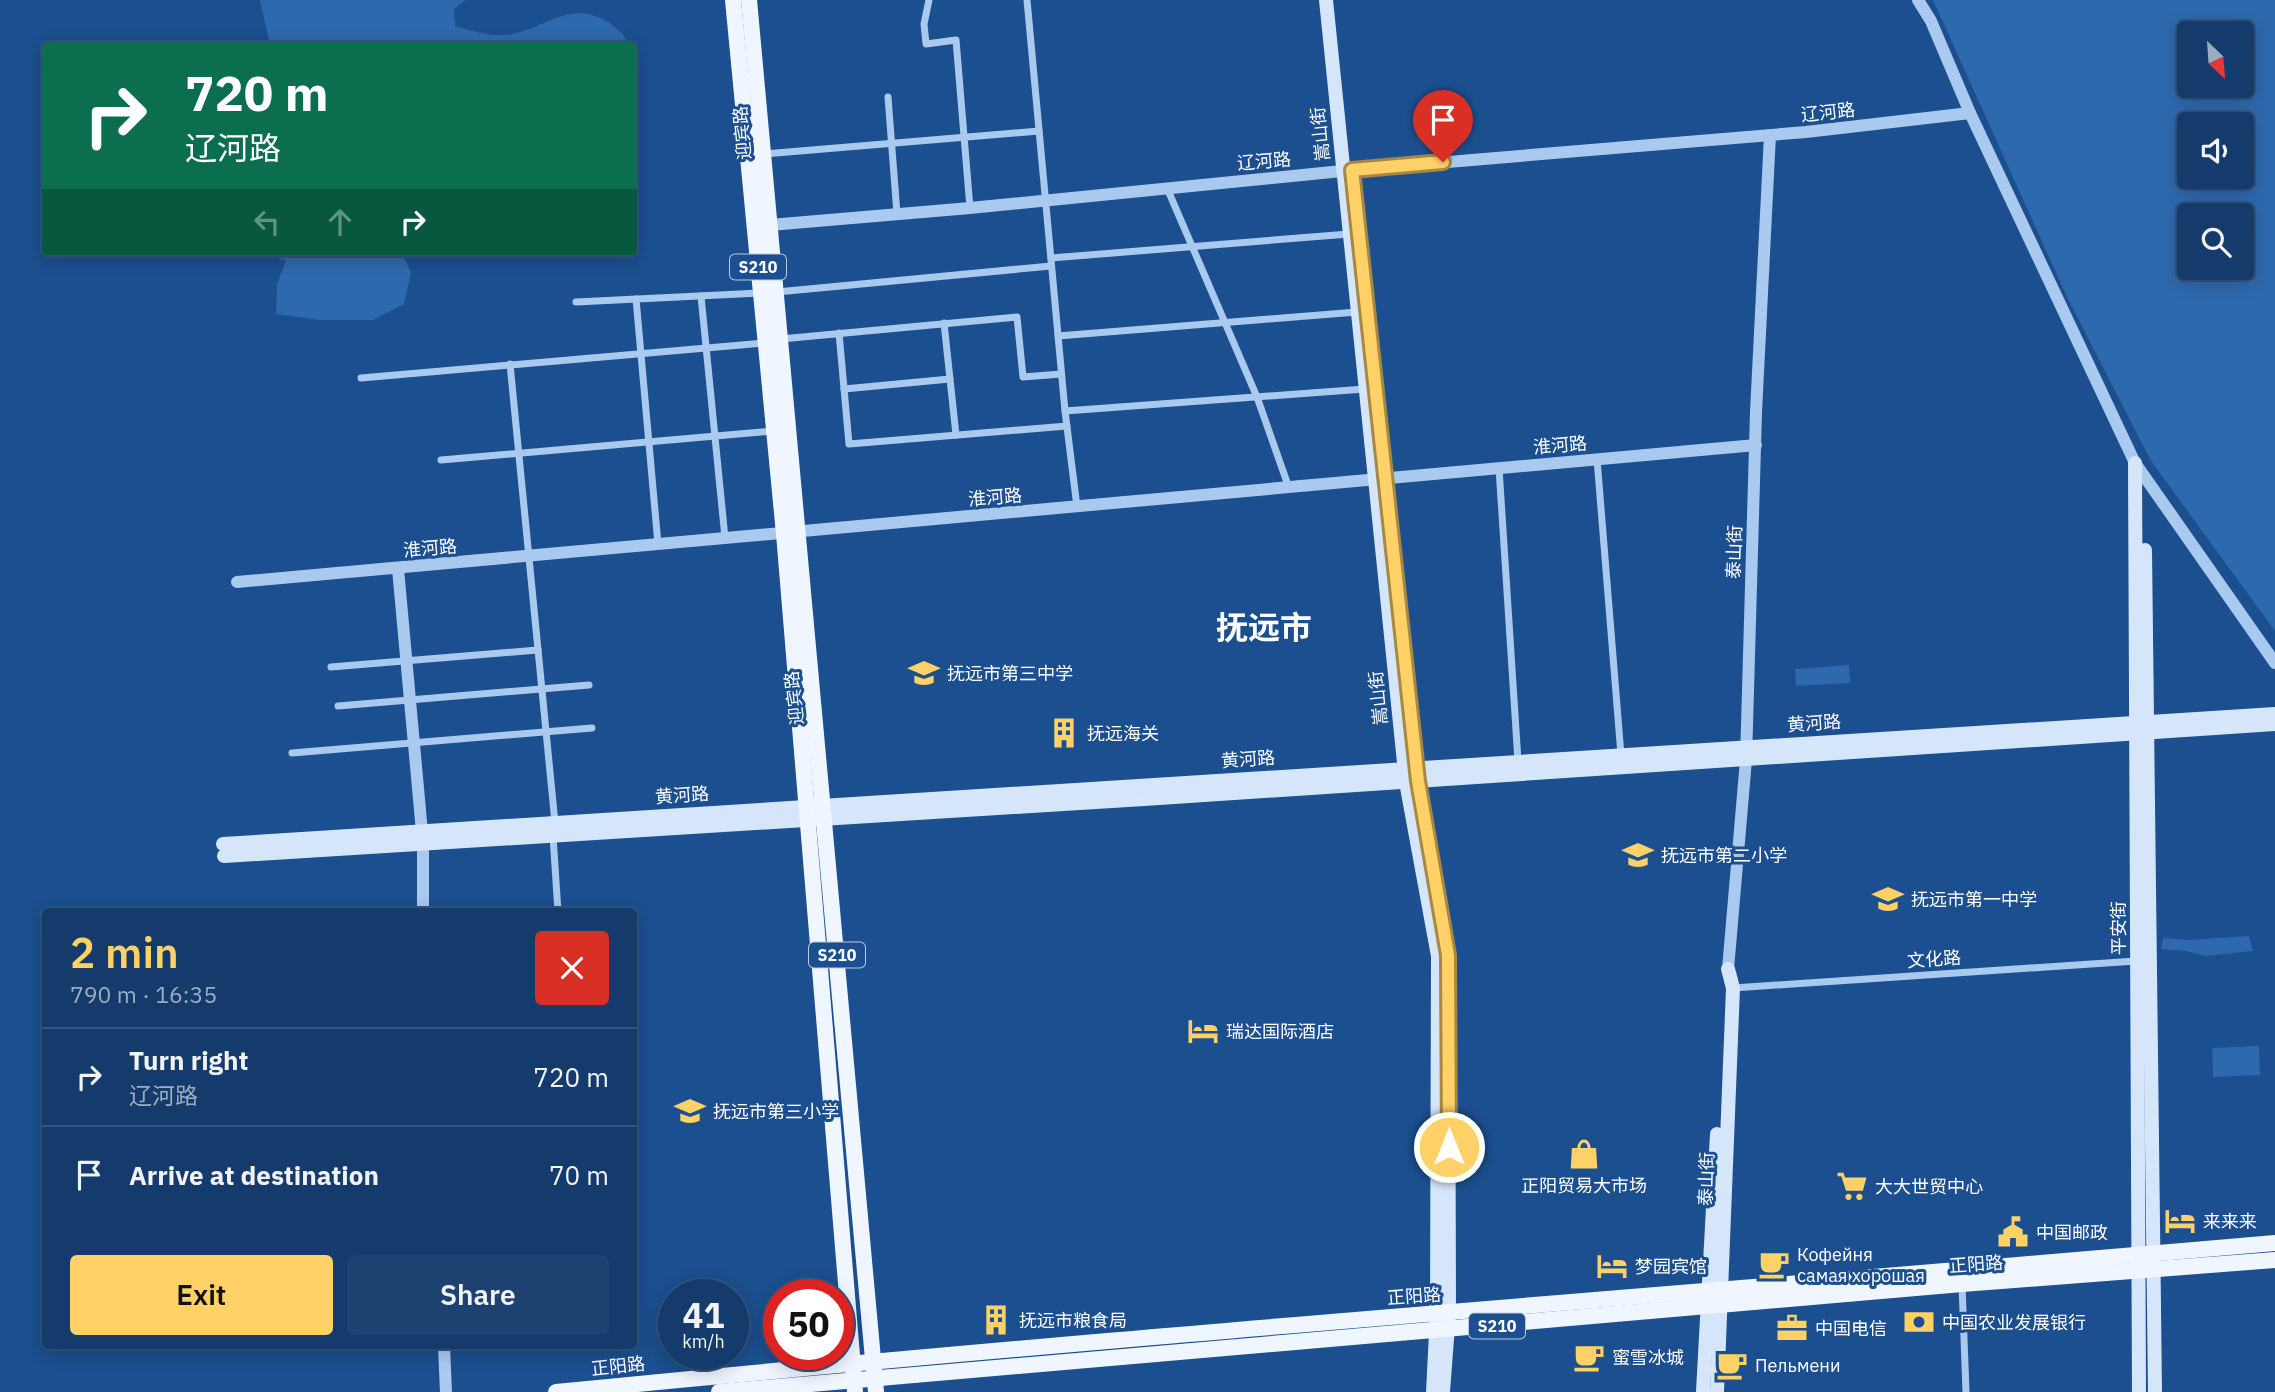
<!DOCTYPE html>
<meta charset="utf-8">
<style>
body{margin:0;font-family:"IBM Plex Sans","Noto Sans SC",sans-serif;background:#1d4271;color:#f1f3f6;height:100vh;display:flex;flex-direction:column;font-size:26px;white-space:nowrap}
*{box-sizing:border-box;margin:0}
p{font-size:23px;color:#9dadc1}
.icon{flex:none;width:38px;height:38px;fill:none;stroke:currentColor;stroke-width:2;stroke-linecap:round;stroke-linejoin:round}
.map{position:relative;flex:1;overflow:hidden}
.drawer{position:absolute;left:42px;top:908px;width:595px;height:441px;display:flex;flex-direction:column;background:#143b6b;border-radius:7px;box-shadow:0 4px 18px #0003,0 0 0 2px #33557e}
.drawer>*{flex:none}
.banner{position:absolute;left:42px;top:42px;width:595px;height:214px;border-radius:7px;box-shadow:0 4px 18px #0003,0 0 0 2px #33557e;background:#0b6e4f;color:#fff;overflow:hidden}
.needle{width:46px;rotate:155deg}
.fabs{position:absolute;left:2177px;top:21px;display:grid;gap:14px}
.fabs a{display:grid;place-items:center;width:77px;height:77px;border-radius:7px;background:#143b6b;box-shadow:0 4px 18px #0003,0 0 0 2px #33557e;font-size:35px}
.speed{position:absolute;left:658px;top:1279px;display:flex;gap:14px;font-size:35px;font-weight:700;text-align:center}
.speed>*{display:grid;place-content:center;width:91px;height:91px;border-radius:50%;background:#143b6b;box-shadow:0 4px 18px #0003,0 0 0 2px #33557e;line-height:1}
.speed small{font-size:18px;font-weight:400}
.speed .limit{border:10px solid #d22;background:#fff;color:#111}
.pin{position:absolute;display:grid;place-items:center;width:60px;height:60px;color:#fff;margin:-72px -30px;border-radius:50% 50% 50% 0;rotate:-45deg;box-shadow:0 0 7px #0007}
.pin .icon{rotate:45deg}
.me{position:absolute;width:77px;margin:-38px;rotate:0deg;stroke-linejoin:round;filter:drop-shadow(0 0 5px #0008)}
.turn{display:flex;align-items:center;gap:24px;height:147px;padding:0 28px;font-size:32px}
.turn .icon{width:91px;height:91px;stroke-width:2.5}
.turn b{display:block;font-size:49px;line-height:60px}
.lanes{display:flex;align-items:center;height:66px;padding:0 28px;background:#0003;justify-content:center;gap:35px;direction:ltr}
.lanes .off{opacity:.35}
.round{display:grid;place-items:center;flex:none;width:74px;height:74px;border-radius:7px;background:#1d4271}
.overview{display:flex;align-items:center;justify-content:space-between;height:119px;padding:0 28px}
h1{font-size:42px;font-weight:600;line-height:52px;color:#ffd166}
.action{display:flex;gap:14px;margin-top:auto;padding:14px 28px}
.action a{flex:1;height:80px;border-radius:7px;background:#ffd166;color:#111;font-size:28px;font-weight:600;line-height:80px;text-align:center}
.action a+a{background:#1d4271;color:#f1f3f6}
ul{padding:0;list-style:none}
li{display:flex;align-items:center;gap:21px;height:98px;padding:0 28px;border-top:2px solid #33557e}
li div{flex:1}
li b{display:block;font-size:26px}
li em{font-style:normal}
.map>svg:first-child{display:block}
.green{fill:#2e69ad;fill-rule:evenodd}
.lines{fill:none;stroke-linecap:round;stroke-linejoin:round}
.minor{stroke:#a9c9ee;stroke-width:7}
.tertiary{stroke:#a9c9ee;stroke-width:12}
.secondary{stroke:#d6e6fa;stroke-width:14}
.primary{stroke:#f0f6ff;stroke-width:16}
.route-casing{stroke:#a68842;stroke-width:18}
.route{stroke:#ffd166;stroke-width:12}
.labels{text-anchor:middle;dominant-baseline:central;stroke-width:6;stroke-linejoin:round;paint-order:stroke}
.shield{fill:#1b4f8f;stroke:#bbcadd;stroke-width:2}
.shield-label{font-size:16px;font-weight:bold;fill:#fff}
.street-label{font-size:18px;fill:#fff;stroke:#1b4f8f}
.poi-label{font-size:18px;fill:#fff;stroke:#1b4f8f;text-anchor:start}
.town-label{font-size:32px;font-weight:bold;fill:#fff;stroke:#1b4f8f}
</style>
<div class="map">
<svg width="2275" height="1392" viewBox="0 0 2275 1392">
<rect width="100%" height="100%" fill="#1b4f8f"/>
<g class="green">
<path d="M 260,0 L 466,0 L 454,9 L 455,26 C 472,31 495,38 513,34 C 550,26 570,0 608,22 C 619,30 624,34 629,45 L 339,46 L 333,41 L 324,45 L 270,45 Z"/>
<path d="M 1933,0 L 2275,0 L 2275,631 L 2151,461 L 2067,297 ZM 2242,33 L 2242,86 L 2189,86 L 2189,33 ZM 2242,124 L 2242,177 L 2189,177 L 2189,124 ZM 2242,215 L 2242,268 L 2189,268 L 2189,215 Z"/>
<polygon points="261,252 402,252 411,273 404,304 373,320 319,320 276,314 277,284 286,261"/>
<polygon points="1849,665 1850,683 1796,686 1795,669"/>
<polygon points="2249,936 2253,951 2205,956 2187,951 2161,949 2163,938 2188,940"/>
<polygon points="2259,1046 2260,1075 2213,1077 2212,1048"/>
</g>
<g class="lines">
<g class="minor">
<polyline points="929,0 924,24 926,44 956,40 970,208"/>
<polyline points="1027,0 1065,411 1077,507"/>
<polyline points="888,97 897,214"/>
<polyline points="764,154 1039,131"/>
<polyline points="1167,188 1257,397 1289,488"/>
<polyline points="1051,258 1349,234"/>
<polyline points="777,292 1051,266"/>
<polyline points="701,296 725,538"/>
<polyline points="636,299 658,544"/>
<polyline points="576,302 760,293"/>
<polyline points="944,323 956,435"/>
<polyline points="839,333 849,444 1067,426"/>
<polyline points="1058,336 1357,312"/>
<polyline points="781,339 1017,317 1023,377 1061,374"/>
<polyline points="510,364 555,823"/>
<polyline points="361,378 765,343"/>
<polyline points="844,389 950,379"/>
<polyline points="1065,411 1365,389"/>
<polyline points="1597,459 1621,755"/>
<polyline points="441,460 773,431"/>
<polyline points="1499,468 1518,761"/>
<polyline points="331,667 538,650"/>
<polyline points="338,706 589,685"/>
<polyline points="292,753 592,728"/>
<polyline points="553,836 558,912"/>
<polyline points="1733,988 2136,961"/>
<polyline points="1962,1284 1966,1392"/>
</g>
<g class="tertiary">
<polyline points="1918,0 1931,21 1970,113 2135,463 2275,663"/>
<polyline points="770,225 970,208 1352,170 1806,132 1970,113"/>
<polyline points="398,569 423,843 423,912"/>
<polyline points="237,582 1756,445"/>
<polyline points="1728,969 1746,760 1756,412 1770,135"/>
<polyline points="444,1346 446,1392"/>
</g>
<g class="secondary">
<polyline points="1326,0 1406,782 1438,956 1437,1313 1433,1392"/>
<polyline points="1365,290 1382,450"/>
<polyline points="2135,463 2139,1392"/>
<polyline points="1385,485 1418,781 1448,955 1449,1312 1443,1392"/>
<polyline points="2145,550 2155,1392"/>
<polyline points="223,844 2275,714"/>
<polyline points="224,856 1144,799 2275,724"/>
<polyline points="1703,1392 1717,1134"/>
<polyline points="1717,1392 1733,988 1728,969"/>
</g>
<g class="primary">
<polyline points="733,0 784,534 855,1392"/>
<polyline points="749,0 876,1392"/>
<path d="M 556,1392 C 1128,1335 1702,1293 2275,1243"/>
<polyline points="719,1392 1962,1284 2275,1260"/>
</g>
</g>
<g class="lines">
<g class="route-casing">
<polyline id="route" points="1443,162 1352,170 1418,781 1448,955 1449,1147"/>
</g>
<use href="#route" class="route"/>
</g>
<defs>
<g id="school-bare" transform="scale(2.415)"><path d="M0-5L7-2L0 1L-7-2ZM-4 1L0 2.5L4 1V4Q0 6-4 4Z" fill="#ffd166" stroke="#1b4f8f" stroke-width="2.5" paint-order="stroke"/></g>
<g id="building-bare" transform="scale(2.415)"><path d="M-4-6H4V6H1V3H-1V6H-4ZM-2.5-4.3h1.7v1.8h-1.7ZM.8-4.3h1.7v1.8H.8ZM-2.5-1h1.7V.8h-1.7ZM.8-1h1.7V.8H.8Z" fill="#ffd166" stroke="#1b4f8f" stroke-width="2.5" paint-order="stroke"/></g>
<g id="hotel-bare" transform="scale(2.415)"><path d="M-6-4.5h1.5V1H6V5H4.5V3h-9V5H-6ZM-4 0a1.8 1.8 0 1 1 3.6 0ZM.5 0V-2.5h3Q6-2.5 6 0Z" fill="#ffd166" stroke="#1b4f8f" stroke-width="2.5" paint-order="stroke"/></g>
<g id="shop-bare" transform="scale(2.415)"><path d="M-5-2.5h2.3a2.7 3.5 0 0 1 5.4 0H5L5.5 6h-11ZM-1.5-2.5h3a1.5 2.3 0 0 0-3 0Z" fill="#ffd166" stroke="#1b4f8f" stroke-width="2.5" paint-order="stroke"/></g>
<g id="supermarket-bare" transform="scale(2.415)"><path d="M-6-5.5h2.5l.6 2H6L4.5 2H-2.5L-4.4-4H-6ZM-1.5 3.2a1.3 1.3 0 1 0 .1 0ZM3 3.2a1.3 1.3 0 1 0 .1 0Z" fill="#ffd166" stroke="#1b4f8f" stroke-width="2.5" paint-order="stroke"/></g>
<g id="civic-bare" transform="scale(2.415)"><path d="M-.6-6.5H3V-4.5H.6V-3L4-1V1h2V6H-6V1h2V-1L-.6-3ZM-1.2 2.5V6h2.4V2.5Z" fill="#ffd166" stroke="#1b4f8f" stroke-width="2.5" paint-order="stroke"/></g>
<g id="cafe-bare" transform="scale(2.415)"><path d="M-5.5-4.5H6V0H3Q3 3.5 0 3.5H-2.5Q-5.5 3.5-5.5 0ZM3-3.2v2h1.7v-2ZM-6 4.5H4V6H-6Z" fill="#ffd166" stroke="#1b4f8f" stroke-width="2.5" paint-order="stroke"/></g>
<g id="bank-bare" transform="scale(2.415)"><path d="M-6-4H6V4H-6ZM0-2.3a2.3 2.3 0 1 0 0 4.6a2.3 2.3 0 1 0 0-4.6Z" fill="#ffd166" stroke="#1b4f8f" stroke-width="2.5" paint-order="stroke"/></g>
<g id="office-bare" transform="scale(2.415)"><path d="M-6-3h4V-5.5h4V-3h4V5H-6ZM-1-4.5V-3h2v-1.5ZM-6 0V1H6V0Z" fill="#ffd166" stroke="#1b4f8f" stroke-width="2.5" paint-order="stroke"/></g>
</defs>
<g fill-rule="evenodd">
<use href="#school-bare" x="924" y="673"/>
<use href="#building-bare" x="1064" y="733"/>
<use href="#school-bare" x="1638" y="855"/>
<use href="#school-bare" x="1888" y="899"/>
<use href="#hotel-bare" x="1203" y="1031"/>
<use href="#school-bare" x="690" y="1111"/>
<use href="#shop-bare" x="1584" y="1154"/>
<use href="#supermarket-bare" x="1852" y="1186"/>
<use href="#hotel-bare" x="2180" y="1221"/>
<use href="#civic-bare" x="2013" y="1232"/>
<use href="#cafe-bare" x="1774" y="1264"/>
<use href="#hotel-bare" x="1612" y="1266"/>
<use href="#building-bare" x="996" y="1320"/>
<use href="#bank-bare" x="1919" y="1322"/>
<use href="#office-bare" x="1792" y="1328"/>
<use href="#cafe-bare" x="1589" y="1357"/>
<use href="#cafe-bare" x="1732" y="1365"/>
</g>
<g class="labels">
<g class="shield">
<rect x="730" y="254.5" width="56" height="25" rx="5"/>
<rect x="809" y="942.5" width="56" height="25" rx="5"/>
<rect x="1469" y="1313.5" width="56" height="25" rx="5"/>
</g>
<g class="shield-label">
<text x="758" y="267">S210</text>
<text x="837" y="955">S210</text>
<text x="1497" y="1326">S210</text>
</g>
<g class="street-label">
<text transform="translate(1828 112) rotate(-6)">辽河路</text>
<text transform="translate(742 133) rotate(-95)">迎宾路</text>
<text transform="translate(1320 134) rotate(-96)">嵩山街</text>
<text transform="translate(1264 161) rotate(-5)">辽河路</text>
<text transform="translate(1560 445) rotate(-5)">淮河路</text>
<text transform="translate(995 497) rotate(-5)">淮河路</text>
<text transform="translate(430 548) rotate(-5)">淮河路</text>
<text transform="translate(1734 552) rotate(-88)">泰山街</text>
<text transform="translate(794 698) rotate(-96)">迎宾路</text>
<text transform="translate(1378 698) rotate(-96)">嵩山街</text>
<text transform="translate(1814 723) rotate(-4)">黄河路</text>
<text transform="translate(1248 759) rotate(-4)">黄河路</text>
<text transform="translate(682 795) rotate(-4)">黄河路</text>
<text transform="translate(2118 928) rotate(-90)">平安街</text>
<text transform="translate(1934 959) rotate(-4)">文化路</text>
<text transform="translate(1706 1179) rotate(-88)">泰山街</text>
<text transform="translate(1976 1264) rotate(-4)">正阳路</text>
<text transform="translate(1414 1296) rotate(-4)">正阳路</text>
<text transform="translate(618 1366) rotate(-6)">正阳路</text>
</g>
<g class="poi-label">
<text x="947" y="673">抚远市第三中学</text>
<text x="1087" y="733">抚远海关</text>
<text x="1661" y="855">抚远市第二小学</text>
<text x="1911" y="899">抚远市第一中学</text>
<text x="1226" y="1031">瑞达国际酒店</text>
<text x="713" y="1111">抚远市第三小学</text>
<text x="1584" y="1185" text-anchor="middle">正阳贸易大市场</text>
<text x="1875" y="1186">大大世贸中心</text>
<text x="2203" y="1221">来来来</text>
<text x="2036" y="1232">中国邮政</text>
<text x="1797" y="1254">Кофейня<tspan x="1797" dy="21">самая хорошая</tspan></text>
<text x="1635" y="1266">梦园宾馆</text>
<text x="1019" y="1320">抚远市粮食局</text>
<text x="1942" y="1322">中国农业发展银行</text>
<text x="1815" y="1328">中国电信</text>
<text x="1612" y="1357">蜜雪冰城</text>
<text x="1755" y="1365">Пельмени</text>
</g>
<g class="town-label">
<text x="1264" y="627">抚远市</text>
</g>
</g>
</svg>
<div class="fabs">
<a><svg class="needle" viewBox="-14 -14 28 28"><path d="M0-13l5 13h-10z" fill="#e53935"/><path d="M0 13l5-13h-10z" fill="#9dadc1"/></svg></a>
<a><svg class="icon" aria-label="sound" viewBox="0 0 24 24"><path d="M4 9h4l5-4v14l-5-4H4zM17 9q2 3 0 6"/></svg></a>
<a><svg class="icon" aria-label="search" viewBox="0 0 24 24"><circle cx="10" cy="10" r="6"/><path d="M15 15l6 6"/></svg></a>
</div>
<div class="speed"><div>41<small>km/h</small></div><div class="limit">50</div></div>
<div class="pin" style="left:1443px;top:162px;background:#d93025"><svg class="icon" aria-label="arrive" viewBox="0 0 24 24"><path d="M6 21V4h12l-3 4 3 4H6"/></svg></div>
<svg class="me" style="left:1449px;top:1147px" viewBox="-20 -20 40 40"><circle r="17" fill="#ffd166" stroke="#fff" stroke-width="3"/><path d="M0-11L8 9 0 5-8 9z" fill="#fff"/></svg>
<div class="banner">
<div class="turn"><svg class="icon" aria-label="right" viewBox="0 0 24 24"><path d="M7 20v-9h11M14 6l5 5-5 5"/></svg><div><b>720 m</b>辽河路</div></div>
<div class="lanes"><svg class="icon off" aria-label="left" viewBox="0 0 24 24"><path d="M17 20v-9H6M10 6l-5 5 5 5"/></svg><svg class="icon off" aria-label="ahead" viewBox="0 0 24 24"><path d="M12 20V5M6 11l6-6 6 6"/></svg><svg class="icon" aria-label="right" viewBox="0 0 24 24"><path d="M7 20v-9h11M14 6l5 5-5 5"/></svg></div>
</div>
<section class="drawer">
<div class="overview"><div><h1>2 min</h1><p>790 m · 16:35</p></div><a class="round" style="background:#d93025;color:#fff"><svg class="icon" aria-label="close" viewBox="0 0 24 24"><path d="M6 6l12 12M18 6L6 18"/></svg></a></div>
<ul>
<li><svg class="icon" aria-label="right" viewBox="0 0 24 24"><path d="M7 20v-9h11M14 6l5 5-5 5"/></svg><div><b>Turn right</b><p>辽河路</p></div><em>720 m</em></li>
<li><svg class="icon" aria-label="arrive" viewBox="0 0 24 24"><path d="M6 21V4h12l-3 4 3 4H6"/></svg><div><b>Arrive at destination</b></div><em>70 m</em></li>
</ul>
<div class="action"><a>Exit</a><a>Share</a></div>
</section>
</div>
